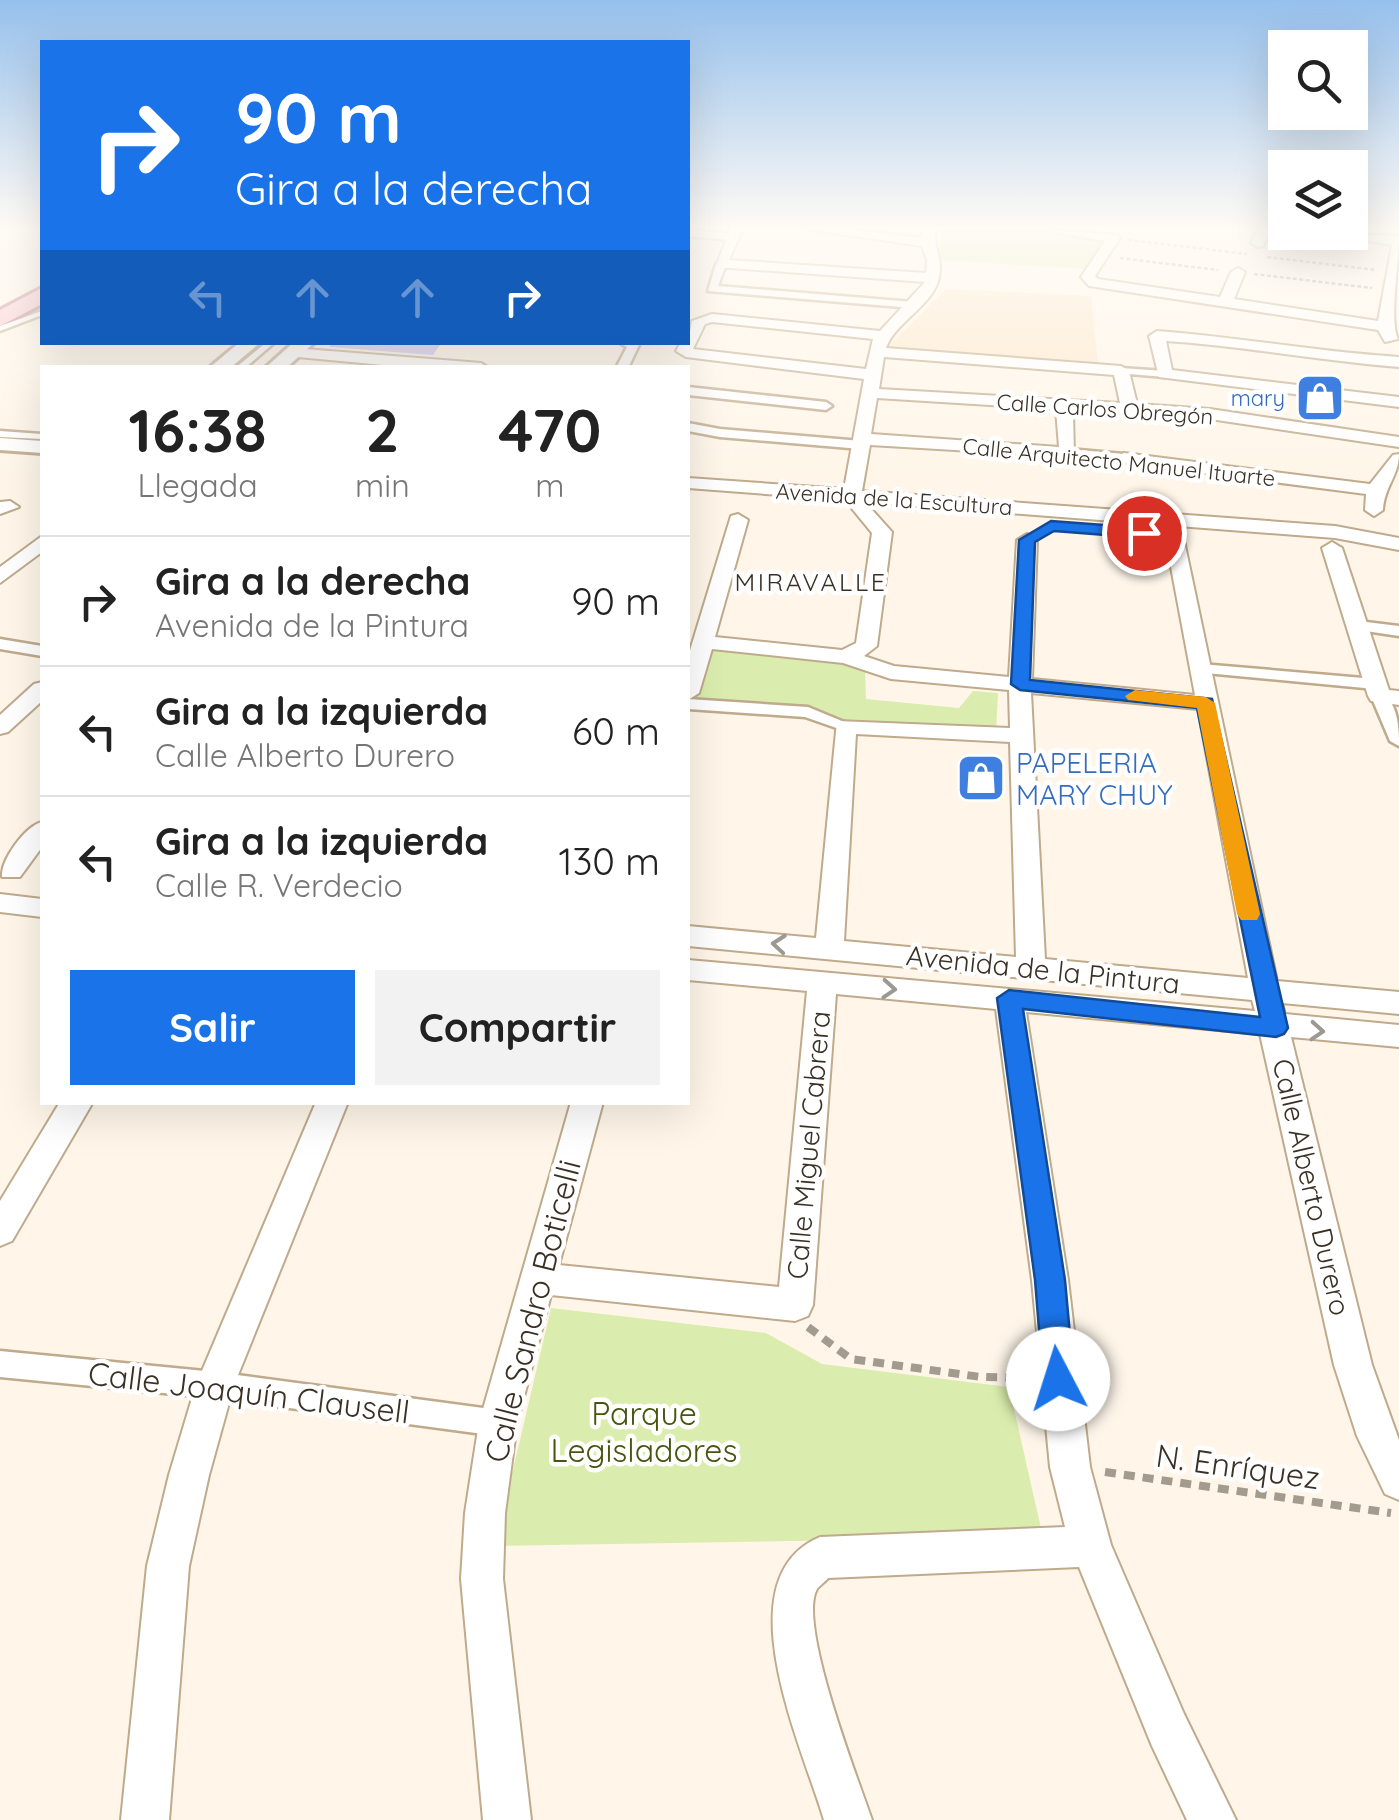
<!DOCTYPE html>
<html lang="es">
<meta charset="utf-8">
<style>
body{margin:0;font-family:Quicksand,sans-serif;background:#f2f2f2;color:#222;height:100vh;display:flex;flex-direction:column;font-size:38px;white-space:nowrap}
*{box-sizing:border-box;margin:0}
p{font-size:32px;color:#767676}
.icon{flex:none;width:55px;height:55px;fill:none;stroke:currentColor;stroke-width:2;stroke-linecap:round;stroke-linejoin:round}
.map{position:relative;flex:1;overflow:hidden}
.panel{position:absolute;left:40px;top:365px;width:650px;height:740px;display:flex;flex-direction:column;background:#fff;border-radius:0px;box-shadow:0 10px 40px #0002}
.panel>*{flex:none}
.top-card{position:absolute;left:40px;top:40px;width:650px;height:305px;border-radius:0px;box-shadow:0 10px 40px #0002;background:#1a73e8;color:#fff;overflow:hidden}
.controls{position:absolute;left:1268px;top:30px;display:grid;gap:20px}
.controls a{display:grid;place-items:center;width:100px;height:100px;border-radius:0px;background:#fff;box-shadow:0 10px 40px #0002;font-size:50px}
.pin{position:absolute;display:grid;place-items:center;width:85px;height:85px;color:#fff;margin:-42px;border:5px solid #fff;border-radius:50%;box-shadow:0 2px 10px #0007}
.me{position:absolute;width:110px;margin:-55px;rotate:355deg;stroke-linejoin:round;filter:drop-shadow(0 0 8px #0008)}
.turn{display:flex;align-items:center;gap:35px;height:210px;padding:0 30px;font-size:45px}
.turn .icon{width:130px;height:130px;stroke-width:2.5}
.turn b{display:block;font-size:70px;line-height:85px}
.lanes{display:flex;align-items:center;height:95px;padding:0 30px;background:#0003;justify-content:center;gap:50px;direction:ltr}
.lanes .off{opacity:.35}
.eta{display:flex;justify-content:space-evenly;align-items:center;height:170px;text-align:center}
.eta b{font-size:60px;font-weight:800;line-height:70px}
.action{display:flex;gap:20px;margin-top:auto;padding:20px 30px}
.action a{flex:1;height:115px;border-radius:0px;background:#1a73e8;color:#fff;font-size:40px;font-weight:800;line-height:115px;text-align:center}
.action a+a{background:#f2f2f2;color:#222}
ul{padding:0;list-style:none}
li{display:flex;align-items:center;gap:30px;height:130px;padding:0 30px;border-top:2px solid #e0e0e0}
li div{flex:1}
li b{display:block;font-size:38px}
li em{font-style:normal}
.map>svg:first-child{display:block}
.built{fill:#fde7c9}
.green{fill:#dbedae}
.building{fill:#c5c2f7}
.lines{fill:none;stroke-linecap:round;stroke-linejoin:round}
.service-casing{stroke:#bfaa8c;stroke-width:5}
.pedestrian-casing{stroke:#bfaa8c;stroke-width:5}
.minor-casing{stroke:#bfaa8c;stroke-width:4}
.tertiary-casing{stroke:#bfaa8c;stroke-width:6}
.primary-casing{stroke:#b7747a;stroke-width:6}
.path-far1{stroke:#a49b8f;stroke-width:2.5;stroke-dasharray:4 2.5;stroke-linecap:butt}
.path{stroke:#a49b8f;stroke-width:8;stroke-dasharray:11 8;stroke-linecap:butt}
.service{fill:#fff;fill-rule:evenodd}
.pedestrian{fill:#fff;fill-rule:evenodd}
.minor{fill:#fff;fill-rule:evenodd}
.tertiary{fill:#fff;fill-rule:evenodd}
.primary{fill:#fdc1ca;fill-rule:evenodd}
.oneway{stroke:#9c9892}
.route{fill:#1a73e8;stroke:#114b97;stroke-width:2.5}
.slow{fill:#f59e0b}
.labels{text-anchor:middle;dominant-baseline:central;stroke-width:9;stroke-linejoin:round;paint-order:stroke}
.far-shop-label{font-size:22px;fill:#366cbe;stroke:#fff;text-anchor:end}
.far-street-label{font-size:22px;fill:#3a3125;stroke:#fff}
.far-neighbourhood-label{font-size:25px;letter-spacing:2.5px;fill:#3a3125;stroke:#fff}
.shop-label{font-size:28px;fill:#366cbe;stroke:#fff;text-anchor:start}
.street-label{font-size:28px;fill:#3a3125;stroke:#fff}
.near-street-label{font-size:32px;fill:#3a3125;stroke:#fff}
.near-park-label{font-size:32px;fill:#47550f;stroke:#fff}
</style>
<div class="map">
<svg width="1399" height="1820" viewBox="0 0 1399 1820">
<rect width="100%" height="100%" fill="#fff6e9"/>
<polygon class="built" points="946,289 1091,296 1098,366 885,349"/>
<g class="green">
<polygon points="942,229 1017,229 1108,239 1087,269 939,260"/>
<polygon points="704,649 865,666 866,699 959,708 973,691 998,693 996,732 829,720 689,700"/>
<polygon points="551,1308 766,1333 822,1364 1009,1387 1043,1537 495,1546"/>
</g>
<polygon class="building" points="334,342 442,342 433,355 329,347"/>
<g class="lines">
<g class="service-casing">
<g id="service">
<polygon points="42,311 42,315 0,331 0,326"/>
<polygon points="267,342 275,342 245,368 235,368"/>
<polygon points="0,431 42,434 42,439 0,437"/>
</g>
</g>
<g class="pedestrian-casing">
<g id="pedestrian">
<polygon points="688,230 732,234 737,237 732,240 688,236"/>
<polygon points="721,261 726,264 718,286 913,302 918,305 913,308 708,291 716,264"/>
<polygon points="618,342 639,345 628,368 616,368 627,347"/>
<polygon points="1121,368 1165,371 1171,374 1165,377 1117,373 1115,371"/>
<polygon points="688,387 826,402 832,406 826,410 688,395"/>
<polygon points="688,423 720,429 861,441 867,445 861,449 720,437 688,431"/>
<polygon points="1068,449 1124,454 1130,458 1124,462 1063,456 1063,450"/>
<polygon points="1358,621 1399,626 1399,636 1352,629 1352,623"/>
<polygon points="0,639 42,646 42,656 0,649"/>
<polygon points="1201,664 1375,679 1383,684 1375,689 1195,672 1193,669"/>
<path d="M 1379,691 C 1398,701 1399,727 1399,746 L 1390,741 L 1371,696 Z"/>
<polygon points="688,699 808,707 854,726 845,731 805,717 688,709"/>
<polygon points="0,1351 215,1372 498,1410 508,1414 512,1423 508,1432 498,1436 215,1398 0,1377"/>
</g>
</g>
<g class="minor-casing">
<g id="minor">
<path d="M 730,229 L 743,229 L 729,260 L 926,273 L 927,260 L 922,246 L 806,229 L 847,229 L 921,238 L 923,229 L 935,229 C 933,247 943,259 939,277 C 935,304 895,322 886,348 L 1121,366 L 1129,371 L 1137,404 L 1210,409 L 1399,437 L 1399,447 L 1210,419 L 1073,411 L 1074,457 L 870,445 L 862,491 L 1335,526 L 1399,538 L 1399,550 L 1335,538 L 865,502 L 892,532 L 877,646 L 864,656 L 894,666 L 1009,677 L 1017,540 L 1027,534 L 1037,540 L 1032,679 L 1195,695 L 1165,535 L 1168,531 L 1182,531 L 1277,981 L 1399,992 L 1399,1014 L 1282,1003 L 1285,1014 L 1399,1025 L 1399,1047 L 1291,1037 L 1372,1365 L 1399,1440 L 1399,1500 L 1385,1494 L 1357,1436 L 1334,1365 L 1260,1034 L 1026,1012 L 1068,1280 L 1090,1467 L 1111,1545 L 1184,1714 L 1236,1820 L 1187,1820 L 1152,1746 L 1079,1567 L 828,1578 C 827,1580 818,1587 817,1589 C 797,1623 858,1779 872,1820 L 824,1820 C 803,1748 722,1578 820,1537 L 1065,1527 L 1050,1467 L 1032,1280 L 996,1009 L 836,994 L 813,1305 L 808,1316 L 795,1321 L 551,1295 L 517,1423 L 505,1513 L 503,1579 L 531,1820 L 483,1820 L 461,1579 L 465,1513 L 479,1423 L 571,1102 L 603,1102 L 559,1265 L 779,1287 L 807,991 L 688,980 L 688,960 L 1255,1011 L 1252,1000 L 688,946 L 688,926 L 816,938 L 837,721 L 1010,728 L 1009,690 L 891,679 L 843,663 L 712,649 L 699,693 L 688,700 L 688,657 L 731,516 L 738,514 L 748,520 L 715,637 L 842,650 L 856,643 L 872,533 L 845,500 L 688,488 L 688,478 L 844,489 L 864,379 L 686,357 L 676,351 L 681,342 L 688,342 L 692,321 L 712,314 L 880,331 L 925,282 L 716,267 ZM 712,322 L 873,339 L 866,369 L 693,349 L 705,324 ZM 884,357 L 1114,375 L 1120,403 L 879,389 ZM 877,398 L 1056,409 L 1059,447 L 871,434 ZM 1031,693 L 1198,709 L 1248,978 L 1045,959 ZM 856,734 L 1010,742 L 1016,957 L 844,941 Z"/>
<path d="M 1038,229 L 1118,235 L 1120,238 L 1095,276 L 1098,279 L 1220,297 L 1231,272 L 1238,268 L 1245,272 L 1234,299 L 1378,321 L 1392,245 L 1312,232 L 1399,236 C 1399,261 1389,322 1398,339 L 1385,342 L 1378,330 L 1089,286 L 1081,277 L 1105,241 Z"/>
<polygon points="1258,229 1271,229 1263,246 1258,247 1251,243"/>
<path d="M 1157,331 C 1238,337 1318,352 1399,357 L 1399,367 C 1321,361 1244,346 1166,341 L 1172,370 L 1399,397 L 1399,407 L 1159,377 L 1149,336 Z"/>
<polygon points="292,348 481,363 489,368 415,368 287,356 287,350"/>
<path d="M 1124,453 L 1370,484 L 1393,455 L 1399,454 C 1399,476 1384,487 1383,510 L 1374,516 L 1365,510 L 1366,494 L 1118,462 L 1115,458 Z"/>
<polygon points="0,502 10,501 19,507 0,514"/>
<polygon points="42,536 42,552 0,583 0,567"/>
<polygon points="1332,542 1342,548 1389,690 1399,691 1399,705 1371,701 1368,696 1322,548"/>
<polygon points="42,682 42,701 8,732 0,734 0,715 34,684"/>
<path d="M 42,822 L 42,847 L 20,877 L 2,877 C 0,861 25,826 42,822 Z"/>
<polygon points="0,894 42,899 42,917 0,912"/>
<polygon points="60,1102 93,1102 12,1241 0,1246 0,1201"/>
<polygon points="316,1102 348,1102 234,1385 209,1475 189,1566 169,1820 121,1820 147,1566 169,1475 196,1385"/>
</g>
</g>
<g class="tertiary-casing">
<g id="tertiary">
<polygon points="240,342 261,342 230,368 209,368"/>
<polygon points="294,342 315,342 286,368 265,368"/>
<polygon points="0,438 42,441 42,453 0,450"/>
</g>
</g>
<g class="primary-casing">
<polygon id="primary" points="42,288 42,304 0,326 0,310"/>
</g>
<g class="path-far1">
<polyline points="1128,240 1247,254"/>
<polyline points="1267,257 1376,270"/>
<polyline points="1120,258 1218,270"/>
<polyline points="1254,274 1372,288"/>
</g>
<g class="path">
<polyline points="808,1327 851,1359 981,1377 1030,1378"/>
<polyline points="1105,1472 1391,1513"/>
</g>
<use href="#service" class="service"/>
<use href="#pedestrian" class="pedestrian"/>
<use href="#minor" class="minor"/>
<use href="#tertiary" class="tertiary"/>
<use href="#primary" class="primary"/>
</g>
<defs><path id="oneway-chevron" d="M-2-3.5L2.5 0L-2 3.5" fill="none" stroke-width="1.6" stroke-linecap="round" stroke-linejoin="round" transform="scale(2.5)"/></defs>
<g class="oneway">
<use href="#oneway-chevron" transform="translate(779 944) rotate(-175)"/>
<use href="#oneway-chevron" transform="translate(889 989) rotate(4)"/>
<use href="#oneway-chevron" transform="translate(1317 1031) rotate(4)"/>
</g>
<linearGradient id="sky" x2="0" y2="1"><stop stop-color="#96c0ec"/><stop offset="0.47" stop-color="#fffbf5"/><stop offset="1" stop-color="#fffbf5" stop-opacity="0"/></linearGradient>
<rect width="1399" height="484" fill="url(#sky)"/>
<polygon class="route" points="1051,521 1144,528 1152,533 1144,538 1054,531 1035,542 1030,680 1212,699 1288,1028 1284,1034 1276,1037 1023,1009 1065,1280 1074,1379 1069,1389 1058,1393 1048,1389 1043,1379 1035,1280 997,998 1009,990 1260,1017 1197,708 1020,690 1011,684 1019,540"/>
<polygon class="slow" points="1135,690 1206,697 1215,703 1260,914 1257,920 1241,920 1237,914 1197,708 1128,700 1125,696"/>
<defs>
<g id="shop-square" transform="scale(2.5)"><rect x="-9" y="-9" width="18" height="18" rx="4" fill="#3f7fe0" stroke="#fff"/><path d="M-5-2.5h2.3a2.7 3.5 0 0 1 5.4 0H5L5.5 6h-11ZM-1.5-2.5h3a1.5 2.3 0 0 0-3 0Z" fill="#fff"/></g>
</defs>
<g fill-rule="evenodd">
<use href="#shop-square" x="1320" y="398"/>
<use href="#shop-square" x="981" y="778"/>
</g>
<g class="labels">
<g class="far-shop-label">
<text x="1285" y="398">mary</text>
</g>
<g class="far-street-label">
<text transform="translate(1105 409) rotate(4)">Calle Carlos Obregón</text>
<text transform="translate(1119 462) rotate(6)">Calle Arquitecto Manuel Ituarte</text>
<text transform="translate(894 499) rotate(4)">Avenida de la Escultura</text>
</g>
<g class="far-neighbourhood-label">
<text x="811" y="581">MIRAVALLE</text>
</g>
<g class="shop-label">
<text x="1016" y="762">PAPELERIA<tspan x="1016" dy="32">MARY CHUY</tspan></text>
</g>
<g class="street-label">
<text transform="translate(1043 969) rotate(6)">Avenida de la Pintura</text>
<text transform="translate(808 1145) rotate(-85)">Calle Miguel Cabrera</text>
<text transform="translate(1312 1187) rotate(77)">Calle Alberto Durero</text>
</g>
<g class="near-street-label">
<text transform="translate(532 1311) rotate(-76)">Calle Sandro Boticelli</text>
<text transform="translate(249 1392) rotate(7)">Calle Joaquín Clausell</text>
<text transform="translate(1238 1466) rotate(8)">N. Enríquez</text>
</g>
<g class="near-park-label">
<text x="644" y="1413">Parque<tspan x="644" dy="37">Legisladores</tspan></text>
</g>
</g>
</svg>
<div class="controls">
<a><svg class="icon" aria-label="search" viewBox="0 0 24 24"><circle cx="10" cy="10" r="6"/><path d="M15 15l6 6"/></svg></a>
<a><svg class="icon" aria-label="layers" viewBox="0 0 24 24"><path d="M12 4l9 5-9 5-9-5zM3 14l9 5 9-5"/></svg></a>
</div>
<div class="pin" style="left:1144px;top:533px;background:#d93025"><svg class="icon" aria-label="arrive" viewBox="0 0 24 24"><path d="M6 21V4h12l-3 4 3 4H6"/></svg></div>
<svg class="me" style="left:1058px;top:1379px" viewBox="-20 -20 40 40"><circle r="19" fill="#fff"/><path d="M0-13L10 11 0 6-10 11z" fill="#1a73e8"/></svg>
<div class="top-card">
<div class="turn"><svg class="icon" aria-label="right" viewBox="0 0 24 24"><path d="M7 20v-9h11M14 6l5 5-5 5"/></svg><div><b>90 m</b>Gira a la derecha</div></div>
<div class="lanes"><svg class="icon off" aria-label="left" viewBox="0 0 24 24"><path d="M17 20v-9H6M10 6l-5 5 5 5"/></svg><svg class="icon off" aria-label="ahead" viewBox="0 0 24 24"><path d="M12 20V5M6 11l6-6 6 6"/></svg><svg class="icon off" aria-label="ahead" viewBox="0 0 24 24"><path d="M12 20V5M6 11l6-6 6 6"/></svg><svg class="icon" aria-label="right" viewBox="0 0 24 24"><path d="M7 20v-9h11M14 6l5 5-5 5"/></svg></div>
</div>
<section class="panel">
<div class="eta">
<div><b>16:38</b><p>Llegada</p></div>
<div><b>2</b><p>min</p></div>
<div><b>470</b><p>m</p></div>
</div>
<ul>
<li><svg class="icon" aria-label="right" viewBox="0 0 24 24"><path d="M7 20v-9h11M14 6l5 5-5 5"/></svg><div><b>Gira a la derecha</b><p>Avenida de la Pintura</p></div><em>90 m</em></li>
<li><svg class="icon" aria-label="left" viewBox="0 0 24 24"><path d="M17 20v-9H6M10 6l-5 5 5 5"/></svg><div><b>Gira a la izquierda</b><p>Calle Alberto Durero</p></div><em>60 m</em></li>
<li><svg class="icon" aria-label="left" viewBox="0 0 24 24"><path d="M17 20v-9H6M10 6l-5 5 5 5"/></svg><div><b>Gira a la izquierda</b><p>Calle R. Verdecio</p></div><em>130 m</em></li>
</ul>
<div class="action"><a>Salir</a><a>Compartir</a></div>
</section>
</div>
